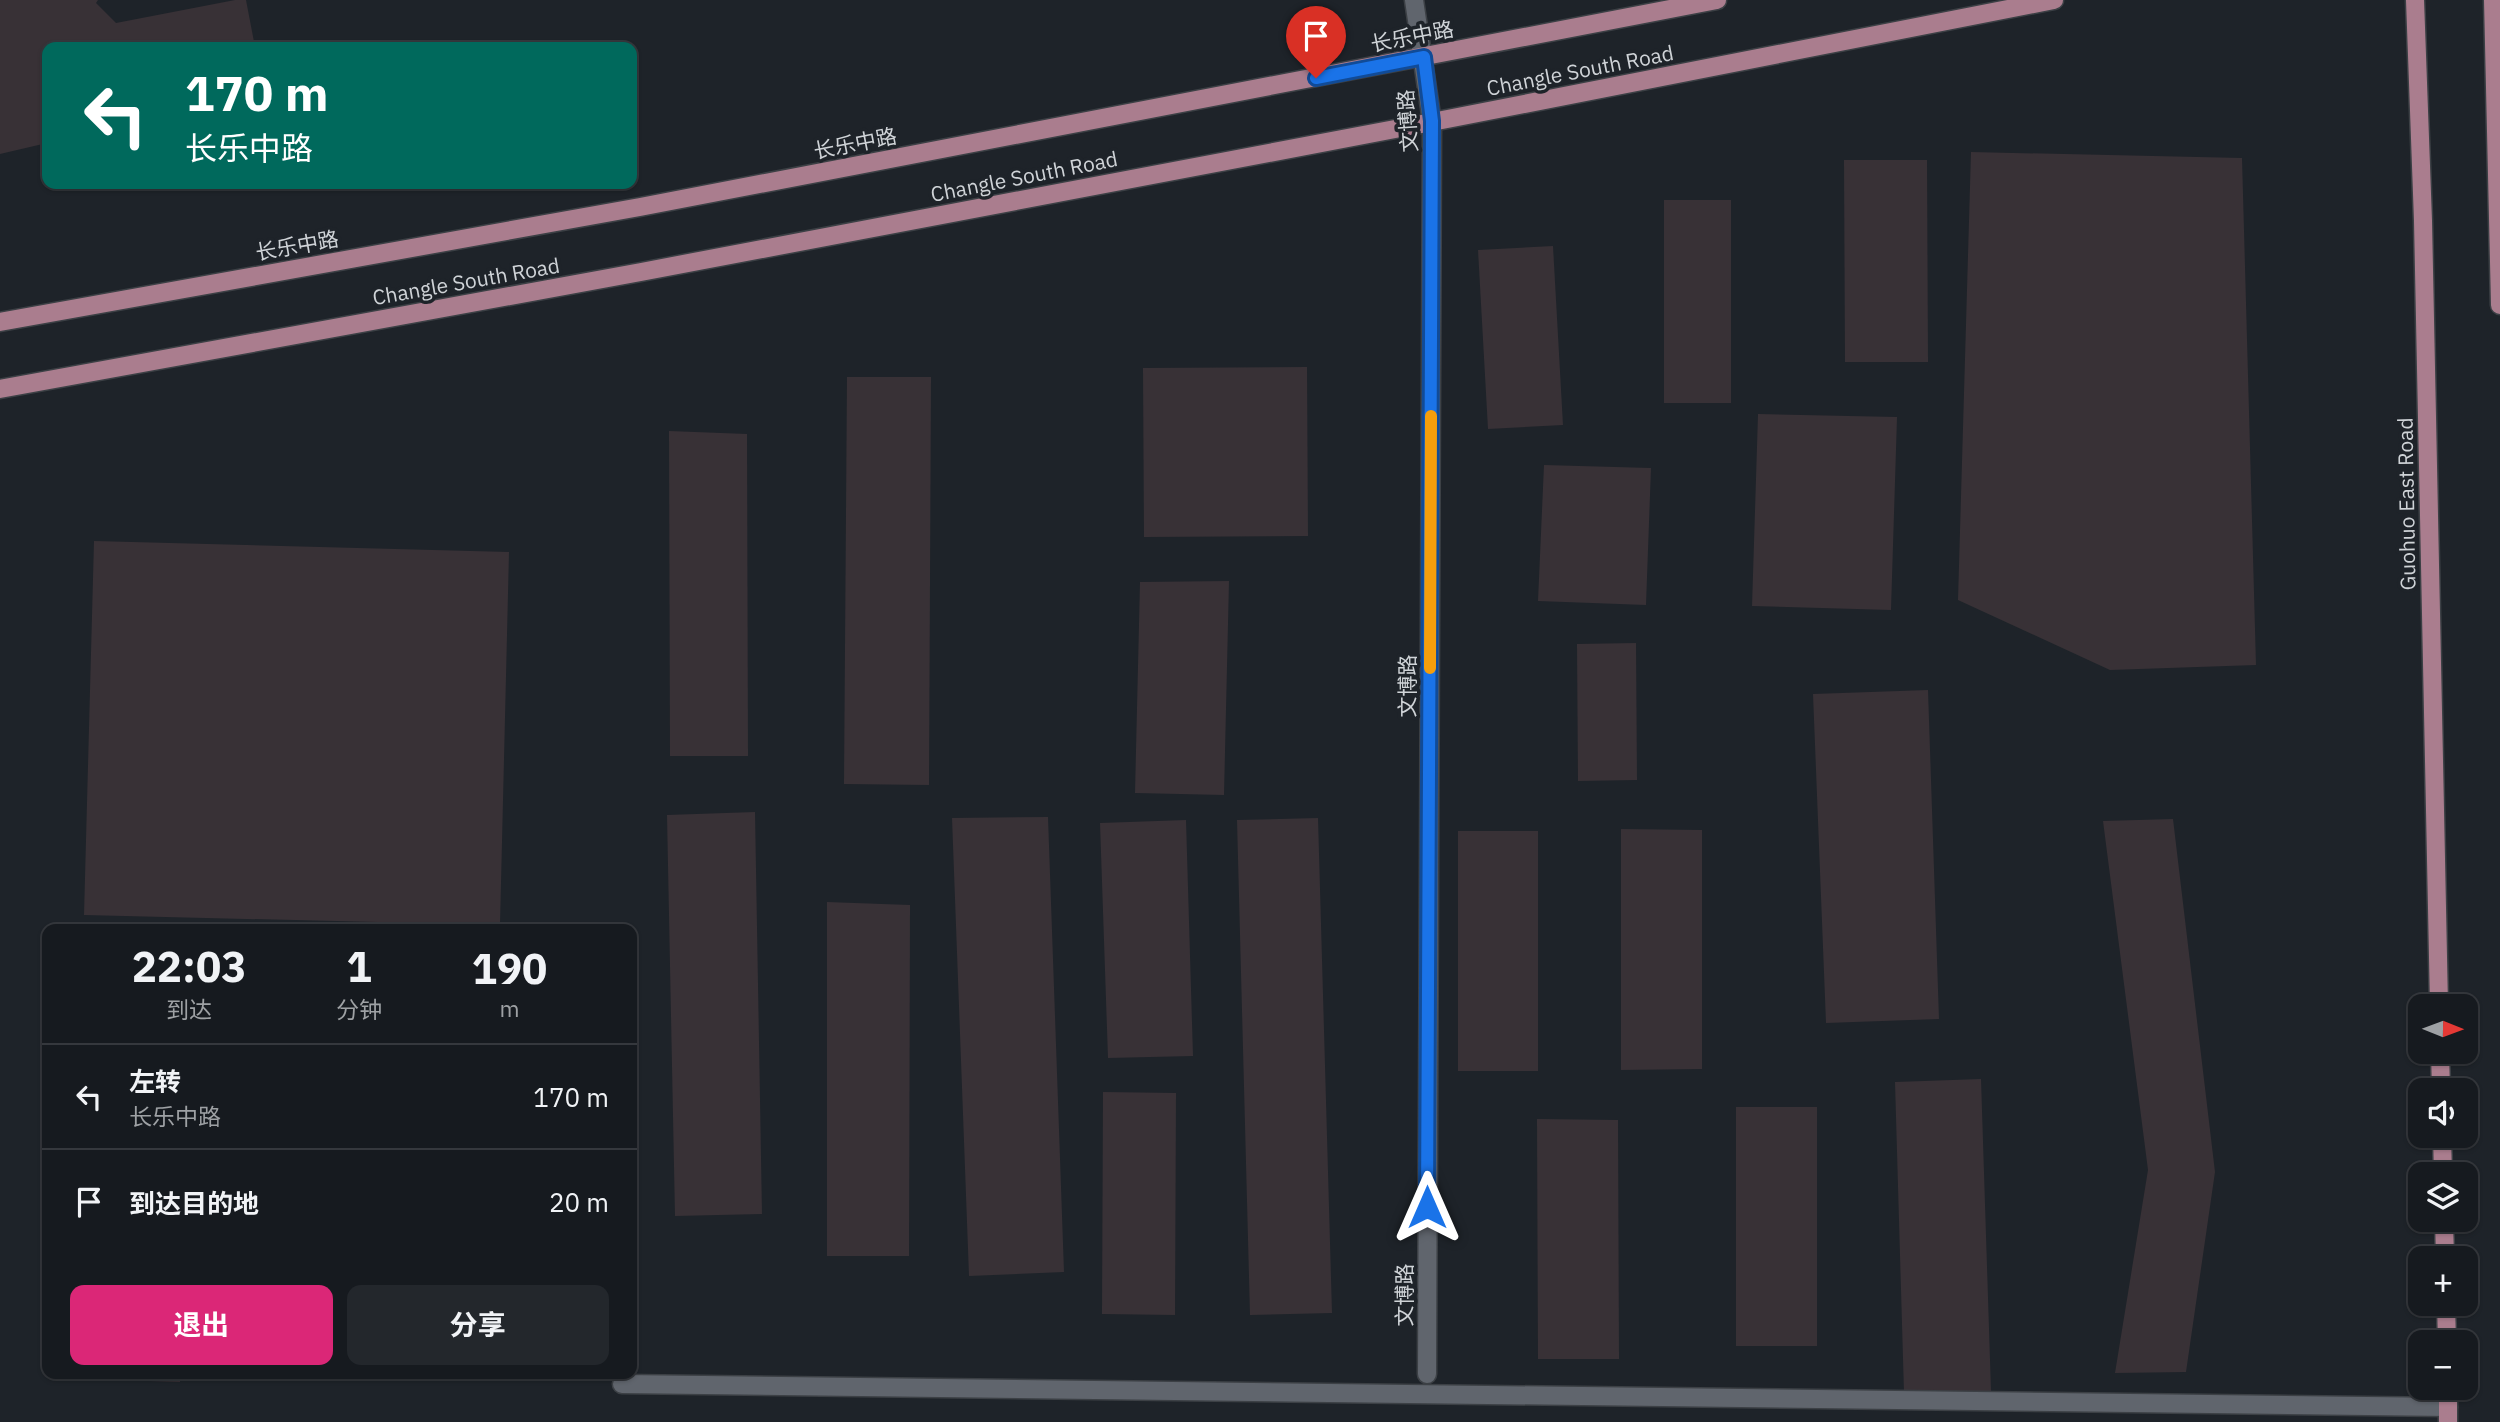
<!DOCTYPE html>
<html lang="zh">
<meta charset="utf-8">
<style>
body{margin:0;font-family:"IBM Plex Sans","Noto Sans SC",sans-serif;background:#23272c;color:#f1f3f6;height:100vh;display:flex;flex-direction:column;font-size:26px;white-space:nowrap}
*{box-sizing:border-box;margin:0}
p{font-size:23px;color:#9ea1a4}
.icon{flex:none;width:38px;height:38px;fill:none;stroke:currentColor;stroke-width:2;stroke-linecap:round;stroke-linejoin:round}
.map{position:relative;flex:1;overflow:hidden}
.details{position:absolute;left:42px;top:924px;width:595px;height:455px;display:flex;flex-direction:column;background:#161a1f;border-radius:14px;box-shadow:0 2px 5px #0004,0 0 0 2px #35383d}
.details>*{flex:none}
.guide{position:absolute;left:42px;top:42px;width:595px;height:147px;border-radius:14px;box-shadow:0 2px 5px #0004,0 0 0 2px #35383d;background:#00695c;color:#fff;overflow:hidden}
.needle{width:46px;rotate:91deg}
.buttons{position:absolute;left:2408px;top:994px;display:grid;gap:14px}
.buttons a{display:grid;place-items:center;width:70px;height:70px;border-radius:14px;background:#161a1f;box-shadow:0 2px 5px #0004,0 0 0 2px #35383d;font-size:35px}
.pin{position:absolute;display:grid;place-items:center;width:60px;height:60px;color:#fff;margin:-72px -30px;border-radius:50% 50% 50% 0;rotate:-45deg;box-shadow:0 0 7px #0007}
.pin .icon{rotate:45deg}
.me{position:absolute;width:77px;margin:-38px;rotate:0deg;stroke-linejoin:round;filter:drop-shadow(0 0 5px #0008)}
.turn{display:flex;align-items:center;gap:24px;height:147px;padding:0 28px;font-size:32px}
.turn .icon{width:91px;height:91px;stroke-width:2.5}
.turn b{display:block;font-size:49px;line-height:60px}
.eta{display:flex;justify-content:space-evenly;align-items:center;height:119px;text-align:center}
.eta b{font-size:42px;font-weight:700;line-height:49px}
.action{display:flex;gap:14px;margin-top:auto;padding:14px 28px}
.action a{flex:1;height:80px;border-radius:14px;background:#db2777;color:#fff;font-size:28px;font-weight:700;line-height:80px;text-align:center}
.action a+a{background:#23272c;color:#f1f3f6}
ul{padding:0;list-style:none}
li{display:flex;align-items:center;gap:21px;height:105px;padding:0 28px;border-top:2px solid #35383d}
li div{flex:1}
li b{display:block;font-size:26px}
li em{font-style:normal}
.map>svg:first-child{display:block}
.building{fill:#383136}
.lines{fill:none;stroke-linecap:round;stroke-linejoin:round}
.minor-casing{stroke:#3c4045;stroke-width:21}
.major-casing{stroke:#3c4045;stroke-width:21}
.minor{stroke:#60656d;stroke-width:18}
.major{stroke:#aa7d8e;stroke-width:18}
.route-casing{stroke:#114b97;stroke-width:18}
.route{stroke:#1a73e8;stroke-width:12}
.slow{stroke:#f59e0b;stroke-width:12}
.labels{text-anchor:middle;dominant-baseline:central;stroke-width:7;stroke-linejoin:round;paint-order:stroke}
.street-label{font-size:21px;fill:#cfd3d7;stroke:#1e2329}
</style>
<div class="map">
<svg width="2500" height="1422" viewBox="0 0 2500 1422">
<rect width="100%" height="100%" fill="#1e2329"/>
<g class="building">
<polygon points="0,0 98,0 96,3 116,23 235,0 246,0 255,47 47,47 47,143 0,154"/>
<polygon points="1971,152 2242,158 2256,665 2110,670 1958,600"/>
<polygon points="1844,160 1927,160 1928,362 1845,362"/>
<rect x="1664" y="200" width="67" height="203"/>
<polygon points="1553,246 1563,425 1488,429 1478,250"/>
<polygon points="1307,367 1308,536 1144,537 1143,368"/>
<polygon points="847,377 931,377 929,785 844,784"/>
<polygon points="1758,414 1897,417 1891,610 1752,606"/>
<polygon points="669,431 747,434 748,756 670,756"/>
<polygon points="1544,465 1651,468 1646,605 1538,601"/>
<polygon points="94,541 509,552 500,925 84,915"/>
<polygon points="1229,581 1224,795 1135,793 1140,582"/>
<polygon points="1636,643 1637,780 1578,781 1577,644"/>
<polygon points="1928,690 1939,1019 1826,1023 1813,694"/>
<polygon points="755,812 762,1214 675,1216 667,815"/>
<polygon points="1048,817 1064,1272 969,1276 952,818"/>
<polygon points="1318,818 1332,1313 1250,1315 1237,820"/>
<polygon points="2173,819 2215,1172 2186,1372 2115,1373 2148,1170 2103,821"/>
<polygon points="1186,820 1193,1056 1108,1058 1100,823"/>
<polygon points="1621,829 1702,830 1702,1069 1621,1070"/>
<rect x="1458" y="831" width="80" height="240"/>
<polygon points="827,902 910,905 909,1256 827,1256"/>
<polygon points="1981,1079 1991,1391 1904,1393 1895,1082"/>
<polygon points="1103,1092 1176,1093 1175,1315 1102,1314"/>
<rect x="1736" y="1107" width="81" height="239"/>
<polygon points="1537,1119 1618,1120 1619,1359 1538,1359"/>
<polygon points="89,1374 180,1374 180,1382 89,1379"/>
</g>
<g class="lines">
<g class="minor-casing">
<g id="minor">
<polyline points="1414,0 1432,122 1427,1374"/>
<polyline points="622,1384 2448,1407"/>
</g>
</g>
<g class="major-casing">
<g id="major">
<polyline points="2415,0 2423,221 2439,1006"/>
<polyline points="2493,0 2500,305"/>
<polyline points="0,322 640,207 1717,0"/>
<polyline points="0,389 641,272 1432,122 2054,0"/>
<polyline points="2440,1052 2441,1090"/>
<polyline points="2442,1136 2443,1174"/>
<polyline points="2444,1220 2445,1258"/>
<polyline points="2446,1304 2447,1342"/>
<polyline points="2448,1388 2448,1422"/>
</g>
</g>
<use href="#minor" class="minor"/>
<use href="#major" class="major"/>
</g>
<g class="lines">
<g class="route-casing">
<polyline id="route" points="1316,78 1424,57 1432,121 1427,1207"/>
</g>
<use href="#route" class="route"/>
<polyline class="slow" points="1430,668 1431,416"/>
</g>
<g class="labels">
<g class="street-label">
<text transform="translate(1412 36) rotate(-11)">长乐中路</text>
<text transform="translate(1580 70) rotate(-11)">Changle South Road</text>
<text transform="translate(1407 121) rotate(-94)">文博路</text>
<text transform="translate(855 143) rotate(-11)">长乐中路</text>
<text transform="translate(1024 176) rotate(-11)">Changle South Road</text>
<text transform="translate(297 245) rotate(-10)">长乐中路</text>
<text transform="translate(466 281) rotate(-10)">Changle South Road</text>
<text transform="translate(2406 504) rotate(-91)">Guohuo East Road</text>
<text transform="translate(1407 686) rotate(-90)">文博路</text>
<text transform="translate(1404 1295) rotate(-90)">文博路</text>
</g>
</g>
</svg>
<div class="buttons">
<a><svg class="needle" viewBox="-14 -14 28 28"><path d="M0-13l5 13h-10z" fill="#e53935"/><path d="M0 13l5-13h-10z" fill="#9ea1a4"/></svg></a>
<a><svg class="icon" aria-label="sound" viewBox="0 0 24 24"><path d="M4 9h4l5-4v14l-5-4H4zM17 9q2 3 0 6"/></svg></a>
<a><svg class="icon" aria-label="layers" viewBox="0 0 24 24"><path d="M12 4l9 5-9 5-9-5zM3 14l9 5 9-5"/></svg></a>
<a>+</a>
<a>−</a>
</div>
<div class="pin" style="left:1316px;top:78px;background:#d93025"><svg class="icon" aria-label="arrive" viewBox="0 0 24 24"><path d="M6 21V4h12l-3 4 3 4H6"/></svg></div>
<svg class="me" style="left:1427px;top:1207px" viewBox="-20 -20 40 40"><path d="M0-17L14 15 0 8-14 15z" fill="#1a73e8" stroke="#fff" stroke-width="4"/></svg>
<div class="guide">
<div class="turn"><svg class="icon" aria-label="left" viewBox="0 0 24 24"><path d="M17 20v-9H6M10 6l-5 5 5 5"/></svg><div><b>170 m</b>长乐中路</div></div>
</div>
<section class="details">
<div class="eta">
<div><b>22:03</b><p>到达</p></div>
<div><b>1</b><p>分钟</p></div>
<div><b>190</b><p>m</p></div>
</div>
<ul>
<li><svg class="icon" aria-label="left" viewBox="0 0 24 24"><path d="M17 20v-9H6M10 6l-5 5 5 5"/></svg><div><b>左转</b><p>长乐中路</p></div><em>170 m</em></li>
<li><svg class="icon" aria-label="arrive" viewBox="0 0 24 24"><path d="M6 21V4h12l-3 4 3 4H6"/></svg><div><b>到达目的地</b></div><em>20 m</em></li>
</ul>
<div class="action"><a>退出</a><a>分享</a></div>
</section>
</div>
